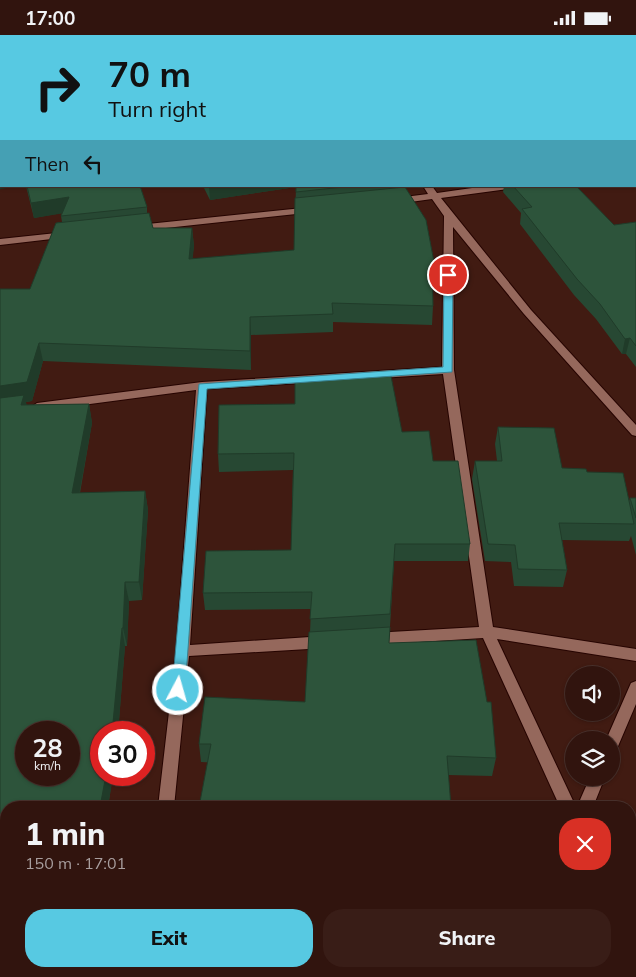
<!DOCTYPE html>
<meta charset="utf-8">
<style>
body{margin:0;font-family:Mulish,sans-serif;background:#391d17;color:#f1f3f6;height:100vh;display:flex;flex-direction:column;font-size:19px;white-space:nowrap}
*{box-sizing:border-box;margin:0}
p{font-size:16px;color:#a89e9e}
.icon{flex:none;width:28px;height:28px;fill:none;stroke:currentColor;stroke-width:2;stroke-linecap:round;stroke-linejoin:round}
.map{position:relative;flex:1;overflow:hidden}
.side{position:absolute;left:0px;top:766px;width:636px;height:176px;display:flex;flex-direction:column;background:#31140e;border-radius:20px 20px 0 0;box-shadow:0 1px 4px #0004,0 0 0 1px #4c332e}
.side>*{flex:none}
.banner{position:absolute;left:0px;top:0px;width:636px;height:152px;box-shadow:0 1px 4px #0004,0 0 0 1px #4c332e;background:#57c9e2;color:#111;overflow:hidden}
.controls{position:absolute;left:565px;top:631px;display:grid;gap:10px}
.controls a{display:grid;place-items:center;width:55px;height:55px;border-radius:50%;background:#31140e;box-shadow:0 1px 4px #0004,0 0 0 1px #4c332e;font-size:25px}
.speed{position:absolute;left:15px;top:686px;display:flex;gap:10px;font-size:25px;font-weight:700;text-align:center}
.speed>*{display:grid;place-content:center;width:65px;height:65px;border-radius:50%;background:#31140e;box-shadow:0 1px 4px #0004,0 0 0 1px #4c332e;line-height:1}
.speed small{font-size:12px;font-weight:400}
.speed .limit{border:8px solid #d22;background:#fff;color:#111}
.pin{position:absolute;display:grid;place-items:center;width:42px;height:42px;color:#fff;margin:-21px;border:2px solid #fff;border-radius:50%;box-shadow:0 1px 5px #0007}
.me{position:absolute;width:55px;margin:-28px;rotate:6deg;stroke-linejoin:round;filter:drop-shadow(0 0 4px #0008)}
.turn{display:flex;align-items:center;gap:18px;height:105px;padding:0 25px;font-size:22px}
.turn .icon{width:65px;height:65px;stroke-width:2.5}
.turn b{display:block;font-size:35px;line-height:42px}
.then{display:flex;align-items:center;height:48px;padding:0 25px;background:#0003;gap:10px;font-size:19px}
.round{display:grid;place-items:center;flex:none;width:52px;height:52px;border-radius:20px;background:#391d17}
.summary{display:flex;align-items:center;justify-content:space-between;height:85px;padding:0 25px}
h1{font-size:30px;font-weight:800;line-height:38px}
.primary-button{display:flex;gap:10px;margin-top:auto;padding:10px 25px}
.primary-button a{flex:1;height:58px;border-radius:20px;background:#57c9e2;color:#111;font-size:20px;font-weight:800;line-height:58px;text-align:center}
.primary-button a+a{background:#391d17;color:#f1f3f6}
.status{display:flex;justify-content:space-between;align-items:center;height:35px;padding:0 25px;background:#31140e;direction:ltr}
.status svg{height:14px;fill:currentColor}
.map>svg:first-child{display:block}
.lines{fill:none;stroke-linecap:round;stroke-linejoin:round}
.minor-casing{stroke:#260400;stroke-width:2}
.minor{fill:#95685c;fill-rule:evenodd}
.wall{fill:#274833;fill-rule:evenodd}
.shaded-wall{fill:#203b29}
.building{fill:#2d543b;stroke:#203b29;fill-rule:evenodd}
.route{fill:#57c9e2;stroke:#398393}
</style>
<div class="status"><b>17:00</b><svg viewBox="0 0 49 12"><path d="M0 12V9h3v3zM5 12V6h3v6zM10 12V3h3v9zM15 12V0h3v12zM26 1h20v11H26zM47 4h2v5h-2z"/></svg></div>
<div class="map">
<svg width="636" height="942" viewBox="0 0 636 942">
<rect width="100%" height="100%" fill="#411b12"/>
<g class="lines">
<g class="minor-casing">
<g id="minor">
<rect x="128" y="0" width="8" height="1"/>
<polygon points="313,0 321,0 322,1 314,1"/>
<polygon points="635,121 636,122 636,128 635,127"/>
<polygon points="423,151 432,151 437,158 486,151 512,151 508,154 441,163 531,275 636,390 636,401 632,400 524,279 453,192 454,335 493,592 636,614 636,626 497,604 576,772 560,772 483,603 372,610 367,608 365,604 367,600 372,598 479,592 443,339 207,354 190,610 325,601 330,603 332,607 330,611 325,613 189,621 174,772 158,772 176,616 196,355 37,376 31,372 37,368 202,347 442,332 444,181 432,164 396,169 391,166 396,163 428,159"/>
<polygon points="312,172 315,173 315,177 138,196 133,193 138,190"/>
<polygon points="66,197 71,200 69,202 0,210 0,204"/>
<polygon points="636,646 636,669 616,716 611,717 611,705 606,705 631,648"/>
<polygon points="590,742 605,742 593,772 577,772"/>
<polygon points="139,936 157,936 156,942 138,942"/>
<rect x="584" y="936" width="18" height="6"/>
</g>
</g>
<use href="#minor" class="minor"/>
</g>
<g class="wall">
<polygon points="338,0 636,0 636,99 635,98 635,1 339,1"/>
<path d="M 26,151 L 140,151 L 147,172 L 147,178 L 149,178 L 153,193 L 192,193 L 194,211 L 192,224 L 294,215 L 296,152 L 210,165 L 203,151 L 399,151 L 399,153 L 405,152 L 426,185 L 435,232 L 433,250 L 433,271 L 432,290 L 333,287 L 333,297 L 251,300 L 251,335 L 43,326 L 32,366 L 26,367 L 26,370 L 89,369 L 92,388 L 80,458 L 145,456 L 148,475 L 142,565 L 129,566 L 127,611 L 125,611 L 118,698 L 101,698 L 101,740 L 113,740 L 108,772 L 6,772 L 6,936 L 84,936 L 83,942 L 0,942 L 0,254 L 30,254 L 56,188 L 62,187 L 61,181 L 62,178 L 34,183 ZM 26,698 L 69,698 L 69,740 L 26,740 Z"/>
<polygon points="504,151 576,151 614,190 636,187 636,332 626,319 622,319 596,284 574,260 520,189 521,178 503,157"/>
<polygon points="498,392 562,433 587,437 629,466 630,463 636,463 636,520 631,501 629,506 562,505 567,535 563,552 514,551 511,527 485,526 472,444 475,426 497,426 495,409"/>
<polygon points="402,397 433,426 470,509 468,526 394,526 389,608 496,723 492,741 448,740 201,727 199,709 305,667 310,597 311,574 205,575 203,558 291,515 293,435 219,437 218,419"/>
</g>
<g class="shaded-wall">
<polygon points="0,139 1,139 1,151 21,151 0,154"/>
<polygon points="209,151 296,151 296,152 210,165"/>
<polygon points="69,162 71,177 34,183 31,168"/>
<polygon points="192,193 194,211 191,242 189,224"/>
<polygon points="250,282 251,300 251,335 250,316"/>
<polygon points="630,303 626,319 622,319 625,304"/>
<polygon points="39,308 43,326 32,366 26,367 29,378 0,371 0,351"/>
<polygon points="89,369 92,388 76,477 72,458"/>
<polygon points="145,456 148,475 142,565 139,547"/>
<polygon points="125,547 129,566 127,611 123,593"/>
<polygon points="122,593 125,611 118,698 112,698"/>
<polygon points="106,740 113,740 108,772 100,772"/>
<polygon points="76,936 84,936 83,942 75,942"/>
</g>
<g class="building">
<polygon points="19,0 121,0 122,1 9,1"/>
<polygon points="347,0 636,0 636,81 635,80 635,1 348,1"/>
<rect x="0" y="2" width="1" height="137"/>
<polygon points="27,151 140,151 147,172 61,181 69,162 31,168"/>
<polygon points="296,151 353,151 296,157"/>
<polygon points="513,151 576,151 614,190 636,187 636,311 630,303 625,304 600,269 577,244 522,174 532,172"/>
<polygon points="405,152 426,185 435,232 432,232 433,271 332,268 333,279 250,282 250,316 39,308 27,347 0,351 0,254 30,254 56,188 149,178 153,193 192,193 189,224 294,215 295,163"/>
<polygon points="391,341 402,397 429,396 433,426 458,426 470,509 395,509 390,579 310,584 312,557 203,558 206,516 291,515 294,418 218,419 219,370 295,369 295,346"/>
<path d="M 24,360 L 21,370 L 89,369 L 72,458 L 145,456 L 139,547 L 125,547 L 123,593 L 122,593 L 112,698 L 101,698 L 101,740 L 106,740 L 100,772 L 6,772 L 6,936 L 76,936 L 75,942 L 0,942 L 0,363 ZM 26,698 L 69,698 L 69,740 L 26,740 Z"/>
<polygon points="498,392 554,393 562,433 586,434 587,437 623,438 634,489 559,488 567,535 518,534 515,510 488,509 475,426 502,426"/>
<polygon points="630,463 636,463 636,483"/>
<polygon points="390,592 389,608 476,605 487,667 491,667 496,723 447,721 451,772 199,772 211,709 199,709 205,662 305,667 309,597"/>
<polygon points="323,936 412,936 413,942 323,942"/>
</g>
<polygon class="route" points="448,237 453,240 452,337 207,354 185,655 183,659 178,660 174,659 172,655 199,349 443,332 444,240"/>
</svg>
<div class="controls">
<a><svg class="icon" aria-label="sound" viewBox="0 0 24 24"><path d="M4 9h4l5-4v14l-5-4H4zM17 9q2 3 0 6"/></svg></a>
<a><svg class="icon" aria-label="layers" viewBox="0 0 24 24"><path d="M12 4l9 5-9 5-9-5zM3 14l9 5 9-5"/></svg></a>
</div>
<div class="speed"><div>28<small>km/h</small></div><div class="limit">30</div></div>
<div class="pin" style="left:448px;top:240px;background:#d93025"><svg class="icon" aria-label="arrive" viewBox="0 0 24 24"><path d="M6 21V4h12l-3 4 3 4H6"/></svg></div>
<svg class="me" style="left:178px;top:655px" viewBox="-20 -20 40 40"><circle r="17" fill="#57c9e2" stroke="#fff" stroke-width="3"/><path d="M0-11L8 9 0 5-8 9z" fill="#fff"/></svg>
<div class="banner">
<div class="turn"><svg class="icon" aria-label="right" viewBox="0 0 24 24"><path d="M7 20v-9h11M14 6l5 5-5 5"/></svg><div><b>70 m</b>Turn right</div></div>
<div class="then">Then<svg class="icon" aria-label="left" viewBox="0 0 24 24"><path d="M17 20v-9H6M10 6l-5 5 5 5"/></svg></div>
</div>
<section class="side">
<div class="summary"><div><h1>1 min</h1><p>150 m · 17:01</p></div><a class="round" style="background:#d93025;color:#fff"><svg class="icon" aria-label="close" viewBox="0 0 24 24"><path d="M6 6l12 12M18 6L6 18"/></svg></a></div>
<div class="primary-button"><a>Exit</a><a>Share</a></div>
</section>
</div>
